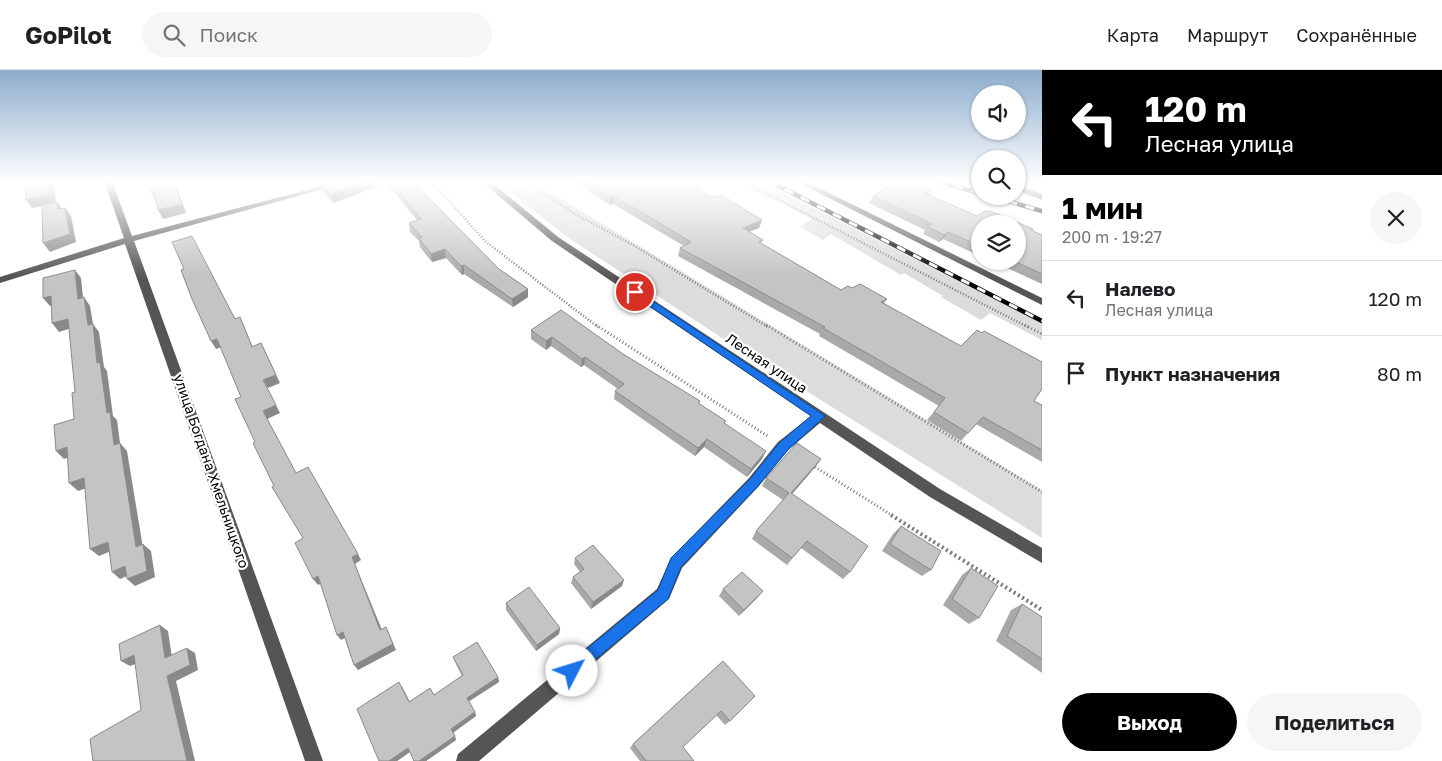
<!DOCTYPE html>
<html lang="ru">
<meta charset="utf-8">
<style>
body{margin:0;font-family:"Golos Text",sans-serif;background:#f6f6f6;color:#202124;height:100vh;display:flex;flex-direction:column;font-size:19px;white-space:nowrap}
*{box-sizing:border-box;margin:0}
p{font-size:16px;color:#757577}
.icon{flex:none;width:28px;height:28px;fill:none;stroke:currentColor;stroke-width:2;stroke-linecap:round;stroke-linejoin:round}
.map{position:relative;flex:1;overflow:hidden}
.side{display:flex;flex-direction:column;background:#fff;width:400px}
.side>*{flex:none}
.top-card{background:#000;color:#fff;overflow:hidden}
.fabs{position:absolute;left:971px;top:15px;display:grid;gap:10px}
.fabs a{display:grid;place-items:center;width:55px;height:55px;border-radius:50%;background:#fff;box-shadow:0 1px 4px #0004;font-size:25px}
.pin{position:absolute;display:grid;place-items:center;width:42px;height:42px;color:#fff;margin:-21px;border:2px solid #fff;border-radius:50%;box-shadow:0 1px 5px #0007}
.me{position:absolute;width:55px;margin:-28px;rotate:50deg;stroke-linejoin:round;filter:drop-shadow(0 0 4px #0008)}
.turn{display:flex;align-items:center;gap:18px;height:105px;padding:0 20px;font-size:22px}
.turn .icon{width:65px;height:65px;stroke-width:2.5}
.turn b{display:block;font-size:35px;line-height:42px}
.round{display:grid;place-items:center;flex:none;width:52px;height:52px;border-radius:26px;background:#f6f6f6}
.headline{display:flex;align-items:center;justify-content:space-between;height:85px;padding:0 20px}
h1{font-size:30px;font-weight:700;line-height:38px;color:#000}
.cta{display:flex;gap:10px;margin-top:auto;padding:10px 20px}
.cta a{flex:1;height:58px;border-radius:30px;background:#000;color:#fff;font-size:20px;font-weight:700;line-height:58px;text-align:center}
.cta a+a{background:#f6f6f6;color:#202124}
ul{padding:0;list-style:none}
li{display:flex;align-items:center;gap:15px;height:75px;padding:0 20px;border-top:1px solid #e0e0e0}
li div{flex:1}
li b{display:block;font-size:19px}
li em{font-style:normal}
header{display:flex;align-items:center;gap:30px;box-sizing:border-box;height:70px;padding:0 25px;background:#fff;border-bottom:1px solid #e0e0e0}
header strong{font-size:24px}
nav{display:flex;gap:28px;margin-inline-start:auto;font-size:18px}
.search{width:350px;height:45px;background:#f6f6f6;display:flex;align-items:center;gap:12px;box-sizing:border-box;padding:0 18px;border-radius:28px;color:#757577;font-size:19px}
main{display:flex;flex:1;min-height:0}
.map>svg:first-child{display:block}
.green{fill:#dcdcdc}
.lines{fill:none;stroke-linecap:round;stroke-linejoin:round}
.path-far2{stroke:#777;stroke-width:2.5;stroke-dasharray:1 2;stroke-linecap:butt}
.path-far1{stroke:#777;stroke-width:3;stroke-dasharray:1 2.5;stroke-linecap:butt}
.path{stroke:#777;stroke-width:4;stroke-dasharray:2 3;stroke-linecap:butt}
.minor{fill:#555;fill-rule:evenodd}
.rail-casing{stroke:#000;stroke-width:4.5}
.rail{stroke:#fff;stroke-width:3;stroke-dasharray:9;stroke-linecap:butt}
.wall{fill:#a9a9a9}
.shaded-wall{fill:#898989}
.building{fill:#c4c4c4;stroke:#898989}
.route{fill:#1a73e8;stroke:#114b97}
.labels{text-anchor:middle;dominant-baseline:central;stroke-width:4.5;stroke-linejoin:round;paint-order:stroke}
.street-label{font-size:14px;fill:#000;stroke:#fff}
</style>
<header>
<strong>GoPilot</strong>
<div class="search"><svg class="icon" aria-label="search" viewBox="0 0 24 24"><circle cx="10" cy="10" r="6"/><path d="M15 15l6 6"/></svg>Поиск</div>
<nav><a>Карта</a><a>Маршрут</a><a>Сохранённые</a></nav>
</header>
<main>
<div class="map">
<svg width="1042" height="691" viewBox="0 0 1042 691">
<rect width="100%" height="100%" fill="#fff"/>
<g class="green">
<polygon points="496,111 532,111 1042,420 1042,468 736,277 570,169"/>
<polygon points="731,111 760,111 1042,253 1042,270 990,243 981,250 941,227 943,226 904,203 901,205 831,164 823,170 800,157 812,149 779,131"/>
</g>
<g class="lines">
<g class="path-far2">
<polyline points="431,111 486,172 598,257"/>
<polyline points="525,111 575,144 633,175 768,257"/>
<polyline points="741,111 1028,257"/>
</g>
<g class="path-far1">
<polyline points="596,255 769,367"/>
<polyline points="766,255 1042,422"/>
<polyline points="1025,255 1042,264"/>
<polyline points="812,395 893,446"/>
</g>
<polyline class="path" points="891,445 1042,540"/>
<g class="minor">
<polygon points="104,111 112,111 132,166 341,111 353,111 134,171 323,691 305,691 125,174 0,213 0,207 124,168"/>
<polygon points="481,111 490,111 558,167 940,419 1042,478 1042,493 930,427 820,353 788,380 759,416 682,498 669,529 479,691 456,691 458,684 657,519 671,488 749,408 778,372 811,346 552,171"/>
<polygon points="795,111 805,111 1042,228 1042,235"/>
<polygon points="1018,115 1042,124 1042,130 1018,121"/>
</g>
<g class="rail-casing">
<g id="rail">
<polyline points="769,111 1042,251"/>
<polyline points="936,111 980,123"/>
<polyline points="991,126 1042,141"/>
</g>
</g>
<use href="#rail" class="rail"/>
</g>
<g class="wall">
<polygon points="311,111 378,111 379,116 333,133 322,121 320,115 316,116"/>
<polygon points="385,111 414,111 422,121 499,199 528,219 528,227 513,237 464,204 462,205 446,188 432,192 420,177 419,171 410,162 409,153 417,150"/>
<polygon points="572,111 685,111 712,127 762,150 759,158 749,162 763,170 761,173 841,220 852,218 887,229 884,233 1034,331 1042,351 1042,392 976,354 961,371 927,350 939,336 819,266 820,264 678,186 680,178 684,176 613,134 610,135"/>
<polygon points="931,120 928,124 977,146 1033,159 1032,161 1042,165 1042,214 992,191 1018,191 980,154 980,186 943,169 939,172 923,164 925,160 869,133 873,126"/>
<polygon points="531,260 623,284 700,331 699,334 725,354 762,389 747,407 704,377 695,386 614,329 615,321 618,319 584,295 581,297 551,276 546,280 531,269"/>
<polygon points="821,389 816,396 792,424 850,502 843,509 801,478 787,495 752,469 756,461 783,430 762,416 766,408"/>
<polygon points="901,456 931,500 922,506 882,481 893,464"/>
<polygon points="575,488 622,516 591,539 571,513 573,507 580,502 574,494"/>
<polygon points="971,498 979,548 969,554 943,535 962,505"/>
<polygon points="723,519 758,527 739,546 719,526"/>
<polygon points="506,533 560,558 559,564 536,581 506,540"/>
<polygon points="1022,534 1042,547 1042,603 996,571 1011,540"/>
<polygon points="453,587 498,607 499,612 469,631 475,642 476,646 453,662 456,670 426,691 414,691 410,682 397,691 379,691 402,616 410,632 434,625 462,606 455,592"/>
<polygon points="723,591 730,651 725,655 716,645 683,677 694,691 640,691 630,678 633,674"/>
</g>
<g class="shaded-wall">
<polygon points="49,111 54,111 56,133 32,138 26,130"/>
<polygon points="174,111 175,111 186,143 163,149 158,140"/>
<polygon points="314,111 336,111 320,113 320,115 316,116"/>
<polygon points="370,111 378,111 379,116 333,133 331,124"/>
<polygon points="150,120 153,120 157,128 154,129"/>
<polygon points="614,126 613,134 610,135 611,127"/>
<polygon points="57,132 63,140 58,139"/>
<polygon points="65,138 71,146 76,172 50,182 43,173"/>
<polygon points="762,150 759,158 740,165 743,158"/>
<polygon points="948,162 943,169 939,172 944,165"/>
<polygon points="445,179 446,188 432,192 431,184"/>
<polygon points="464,195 464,204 462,205 461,196"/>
<polygon points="75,200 81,208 84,238 78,229"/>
<polygon points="528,219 528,227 513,237 512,229"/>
<polygon points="51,226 58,234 50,236 43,228"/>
<polygon points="84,227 90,236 93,254 99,262 104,297 107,301 113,346 117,350 120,373 127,381 144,484 136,477 107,343 97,293 88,255"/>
<polygon points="240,247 244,256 256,285 252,277"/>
<polygon points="68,249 75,257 59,262 52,253"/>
<polygon points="552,267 551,276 546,280 546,271"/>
<polygon points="217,269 222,277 216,279 211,271"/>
<polygon points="261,273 280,313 268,318 263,310"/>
<polygon points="585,287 584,295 581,297 582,289"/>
<polygon points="276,335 280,343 267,349 263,341"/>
<polygon points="707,369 704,377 695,386 698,378"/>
<polygon points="67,377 75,385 64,389 56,381"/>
<polygon points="766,381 762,389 747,407 751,399"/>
<polygon points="821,389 816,396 786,431 791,423"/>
<polygon points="84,408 92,416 78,421 69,413"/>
<polygon points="108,472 116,479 99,486 90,479"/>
<polygon points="143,474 151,481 155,507 135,516 127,509"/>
<polygon points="358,484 361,490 355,494 384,565 380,560 352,487"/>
<polygon points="125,496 134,503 120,509 112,502"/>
<polygon points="318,506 322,513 318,515 313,509"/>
<polygon points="624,510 622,516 591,539 593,532"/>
<polygon points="763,521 758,527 739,546 744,540"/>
<polygon points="160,555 168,561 173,594 165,588"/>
<polygon points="386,557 396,580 358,600 354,595"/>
<polygon points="560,558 559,564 536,581 537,575"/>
<polygon points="343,562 347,567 341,570 337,565"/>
<polygon points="187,578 195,583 198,600 176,611 195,691 187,691 167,606"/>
<polygon points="134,585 143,591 130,596 121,591"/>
<polygon points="498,607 499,612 468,632 467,628"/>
<polygon points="475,642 476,646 453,663 451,659"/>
<polygon points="455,666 456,670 426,691 419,691"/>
<polygon points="408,678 411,681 397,691 389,691"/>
</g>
<g class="building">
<polygon points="25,111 49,111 50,124 26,130"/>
<polygon points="145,111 174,111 182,134 158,140 153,120 150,120"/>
<polygon points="327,111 370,111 331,124 320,113"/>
<polygon points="390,111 414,111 422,121 499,199 528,219 512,229 464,195 461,196 445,179 431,184 419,168 422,167 409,153 421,149"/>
<polygon points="584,111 685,111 712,127 721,125 762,150 743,158 763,170 759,172 841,220 848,216 852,218 860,214 887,229 881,232 961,276 977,260 982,263 984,261 1042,292 1042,319 1034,331 1042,335 1042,380 983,347 968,363 934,342 945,328 823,258 825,257 680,178 691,172 614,126 611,127"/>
<polygon points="899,111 912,111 931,120 924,123 977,146 985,141 993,142 1033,159 1031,160 1042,165 1042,204 1014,191 1018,191 1018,154 980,154 980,176 948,162 944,165 927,156 932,154 873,126"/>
<polygon points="57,132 58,139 65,138 70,164 43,173 42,135"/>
<polygon points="192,166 235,249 240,247 252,277 261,273 276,305 263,310 276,335 263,341 296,403 308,397 358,484 352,487 380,560 386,557 393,574 354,595 343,562 337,565 318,506 313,509 295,473 303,468 272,417 274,416 253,373 255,372 235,329 241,327 217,269 211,271 192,229 181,200 184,199 172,172"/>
<polygon points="75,200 78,229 84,227 88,255 93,254 97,293 100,292 107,343 110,342 114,375 120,373 136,477 143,474 147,501 127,509 125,496 112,502 108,472 90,479 84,408 69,413 67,377 56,381 54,355 74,349 72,323 75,322 68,249 52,253 51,226 43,228 43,208"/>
<polygon points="561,240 623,284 700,331 698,333 726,351 724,353 766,381 751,399 707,369 698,378 615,321 624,314 585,287 582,289 552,267 546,271 531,260"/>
<polygon points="797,373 821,389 791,423 868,476 850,502 807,471 792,488 756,461 789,423 766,408"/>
<polygon points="901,456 941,481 931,500 890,474"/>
<polygon points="593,475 624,510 593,532 573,507 584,499 575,488"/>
<polygon points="971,498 998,516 979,548 952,529"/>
<polygon points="742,502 763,521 744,540 723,519"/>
<polygon points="529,517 560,558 537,575 506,533"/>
<polygon points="1022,534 1042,547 1042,589 1007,566"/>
<polygon points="160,555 165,588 187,578 190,595 167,606 187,691 93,691 90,669 141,640 134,585 121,591 119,574"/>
<polygon points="477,572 498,607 467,628 475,642 451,659 455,666 419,691 414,691 408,678 389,691 379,691 357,639 399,612 409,632 430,618 434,625 463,605 453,587"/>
<polygon points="723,591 755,626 730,651 721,641 683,677 694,691 646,691 633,674"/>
</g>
<linearGradient id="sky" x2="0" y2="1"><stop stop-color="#8cadcc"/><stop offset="0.54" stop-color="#fff"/><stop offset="1" stop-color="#fff" stop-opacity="0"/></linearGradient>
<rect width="1042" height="207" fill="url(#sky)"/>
<polygon class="route" points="635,219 825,346 788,380 758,416 681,497 668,529 572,609 566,607 564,601 566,596 658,520 671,488 750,409 779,373 811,346 632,224 632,220"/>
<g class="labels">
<g class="street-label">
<text transform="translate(767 293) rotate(34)">Лесная улица</text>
<text transform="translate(212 401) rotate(71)">улица Богдана Хмельницкого</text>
</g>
</g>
</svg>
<div class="fabs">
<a><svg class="icon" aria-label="sound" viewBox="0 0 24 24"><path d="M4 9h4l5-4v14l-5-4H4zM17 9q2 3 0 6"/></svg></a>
<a><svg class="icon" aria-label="search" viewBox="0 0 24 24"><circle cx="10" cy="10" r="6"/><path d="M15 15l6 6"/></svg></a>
<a><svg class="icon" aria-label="layers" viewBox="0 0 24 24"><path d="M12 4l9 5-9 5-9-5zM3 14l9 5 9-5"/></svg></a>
</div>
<div class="pin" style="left:635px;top:222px;background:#d93025"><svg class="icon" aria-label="arrive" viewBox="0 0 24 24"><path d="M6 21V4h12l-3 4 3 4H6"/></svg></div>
<svg class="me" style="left:572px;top:601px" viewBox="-20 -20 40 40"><circle r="19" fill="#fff"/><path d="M0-13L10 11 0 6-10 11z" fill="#1a73e8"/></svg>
</div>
<section class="side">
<div class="top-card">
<div class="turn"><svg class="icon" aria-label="left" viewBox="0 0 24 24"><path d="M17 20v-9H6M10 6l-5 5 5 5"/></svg><div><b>120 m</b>Лесная улица</div></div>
</div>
<div class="headline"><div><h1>1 мин</h1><p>200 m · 19:27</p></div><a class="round"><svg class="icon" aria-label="close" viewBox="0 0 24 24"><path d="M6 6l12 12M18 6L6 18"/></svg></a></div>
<ul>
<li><svg class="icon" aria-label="left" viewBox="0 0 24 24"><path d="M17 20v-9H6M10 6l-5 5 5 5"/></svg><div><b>Налево</b><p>Лесная улица</p></div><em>120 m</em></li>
<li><svg class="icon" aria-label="arrive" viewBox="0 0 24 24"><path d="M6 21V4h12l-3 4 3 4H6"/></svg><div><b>Пункт назначения</b></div><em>80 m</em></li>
</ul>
<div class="cta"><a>Выход</a><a>Поделиться</a></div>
</section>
</main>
